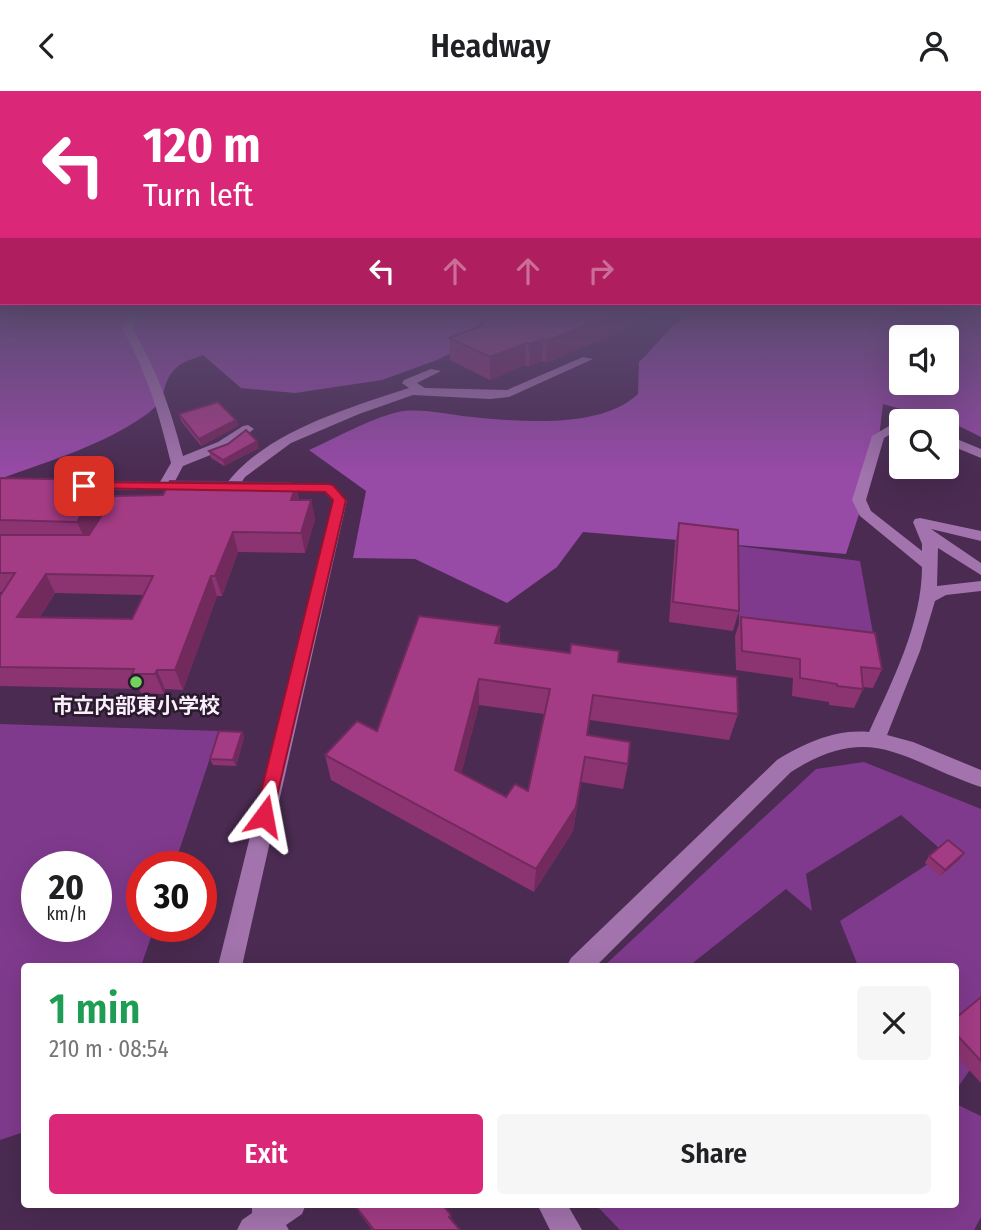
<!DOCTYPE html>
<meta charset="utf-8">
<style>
body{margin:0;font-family:"Fira Sans Condensed","Noto Sans JP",sans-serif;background:#f6f6f6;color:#202124;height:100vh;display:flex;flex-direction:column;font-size:26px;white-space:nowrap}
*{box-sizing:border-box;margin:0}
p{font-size:23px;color:#757577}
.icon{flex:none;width:38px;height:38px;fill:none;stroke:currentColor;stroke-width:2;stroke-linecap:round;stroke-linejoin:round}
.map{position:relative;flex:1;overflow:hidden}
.drawer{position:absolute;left:21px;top:872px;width:938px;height:245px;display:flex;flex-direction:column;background:#fff;border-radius:7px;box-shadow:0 7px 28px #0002}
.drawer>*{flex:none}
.top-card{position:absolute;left:0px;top:0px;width:982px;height:214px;box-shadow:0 7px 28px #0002;background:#db2777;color:#fff;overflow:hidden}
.buttons{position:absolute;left:889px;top:234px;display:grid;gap:14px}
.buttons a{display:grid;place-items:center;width:70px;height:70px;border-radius:7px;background:#fff;box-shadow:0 7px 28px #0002;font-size:35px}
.speed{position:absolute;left:21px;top:760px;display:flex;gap:14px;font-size:35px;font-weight:700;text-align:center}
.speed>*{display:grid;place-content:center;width:91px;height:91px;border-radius:50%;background:#fff;box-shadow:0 7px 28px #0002;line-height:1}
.speed small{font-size:18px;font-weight:400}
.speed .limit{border:10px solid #d22;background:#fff;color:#111}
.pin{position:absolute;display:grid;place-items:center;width:60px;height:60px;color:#fff;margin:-30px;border-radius:14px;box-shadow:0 4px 10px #0006}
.me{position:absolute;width:77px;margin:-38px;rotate:13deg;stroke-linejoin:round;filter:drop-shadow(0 0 5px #0008)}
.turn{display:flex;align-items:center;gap:24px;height:147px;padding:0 28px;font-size:32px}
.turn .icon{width:91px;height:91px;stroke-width:2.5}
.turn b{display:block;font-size:49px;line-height:60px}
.lanes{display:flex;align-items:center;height:66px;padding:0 28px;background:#0003;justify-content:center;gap:35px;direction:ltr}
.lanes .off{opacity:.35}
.round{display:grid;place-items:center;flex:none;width:74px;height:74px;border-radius:7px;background:#f6f6f6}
.summary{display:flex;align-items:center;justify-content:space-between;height:119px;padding:0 28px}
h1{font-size:42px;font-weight:600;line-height:52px;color:#1e9e55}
.button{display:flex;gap:14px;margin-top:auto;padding:14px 28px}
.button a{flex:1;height:80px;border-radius:7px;background:#db2777;color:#fff;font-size:28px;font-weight:600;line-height:80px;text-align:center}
.button a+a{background:#f6f6f6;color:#202124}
header{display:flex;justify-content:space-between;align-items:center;height:91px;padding:0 28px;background:#fff;font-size:32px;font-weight:600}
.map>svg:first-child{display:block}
.green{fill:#7f3a8d;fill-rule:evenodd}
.forest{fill:#974aa6;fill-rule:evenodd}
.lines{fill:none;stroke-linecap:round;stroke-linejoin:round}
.minor{fill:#a273ac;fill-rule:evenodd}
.wall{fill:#8c3472;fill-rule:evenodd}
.shaded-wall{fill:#722a5d}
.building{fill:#a33c85;stroke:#722a5d;stroke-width:2;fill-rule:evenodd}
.route{fill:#e11d48;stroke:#92132f;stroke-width:2}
.poi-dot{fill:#70d35f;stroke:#291a2c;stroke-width:2.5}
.labels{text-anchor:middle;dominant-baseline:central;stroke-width:5;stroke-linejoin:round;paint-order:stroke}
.poi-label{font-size:21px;font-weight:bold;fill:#faeefd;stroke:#291a2c}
</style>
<header><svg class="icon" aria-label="back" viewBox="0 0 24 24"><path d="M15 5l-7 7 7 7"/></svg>Headway<svg class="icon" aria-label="person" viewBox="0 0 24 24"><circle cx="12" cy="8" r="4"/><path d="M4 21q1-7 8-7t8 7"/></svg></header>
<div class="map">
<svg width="981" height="1139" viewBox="0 0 981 1139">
<rect width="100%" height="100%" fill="#4b2b52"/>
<g class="green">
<polygon points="738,455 860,470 876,559 739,541"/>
<path d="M 0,633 L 219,640 L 174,775 L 142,775 L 142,835 L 155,835 L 141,875 L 24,875 L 24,1041 L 0,1049 ZM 96,775 L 96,835 L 37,835 L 37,775 Z"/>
<polygon points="864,671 981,718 981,963 956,999 956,875 858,875 840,830 945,762 901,724 806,783 812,820 786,798 689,875 604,875 816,678"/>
<polygon points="956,1013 981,1025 981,1126 974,1139 620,1139 595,1113 956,1113"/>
</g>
<g class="forest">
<path d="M 0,222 L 534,222 L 437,269 L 382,289 L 295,302 L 241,297 L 203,264 C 193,268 181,271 174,279 C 159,296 170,306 147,323 C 102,355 51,369 0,388 Z"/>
<path d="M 693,222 L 981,222 L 981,346 L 957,334 L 883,313 L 876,371 L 846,463 L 583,441 L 557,476 L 507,512 L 415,468 L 353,467 L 366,400 L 309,359 C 336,347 369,328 398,321 C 417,317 442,322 462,325 C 512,330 599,340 638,303 L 639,271 C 659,253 669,233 693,222 ZM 901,247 L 947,247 L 947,292 L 901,292 Z"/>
</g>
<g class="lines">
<g class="minor">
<path d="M 128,222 L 138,222 L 133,239 C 159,283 170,317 183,365 L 218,351 L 243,335 L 248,334 L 254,338 L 228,357 L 183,375 L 174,392 L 197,393 L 197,399 L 73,398 L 66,394 L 73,390 L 160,391 L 171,372 C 158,320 149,287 123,239 Z"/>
<path d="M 583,266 L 593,268 L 509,306 L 490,308 L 413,304 L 359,323 L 291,352 L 245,386 L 236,399 L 226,399 L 224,396 C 262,342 348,317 409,297 L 402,292 L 404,289 L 431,278 L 441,280 L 417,292 L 425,297 L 507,299 Z"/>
<path d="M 901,328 L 906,331 L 901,331 L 901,337 L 884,347 L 866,409 L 871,420 L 922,460 L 922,453 L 913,431 L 915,428 L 920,427 L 981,440 L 981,450 L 931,438 L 981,472 L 981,484 L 938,457 L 937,495 L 981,490 L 981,500 L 946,504 L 935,510 L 920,560 L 887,644 L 913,651 L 981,679 L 981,696 C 903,670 872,629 791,681 L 596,875 L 567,875 L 571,867 L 777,669 C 805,652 835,638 869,641 C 892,591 922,532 922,476 L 860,425 L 852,409 L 872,345 Z"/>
<polygon points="947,344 981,358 981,367 947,353"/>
<polygon points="272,393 328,393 333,394 347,409 242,875 218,875 333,410 324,401 267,400 265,397"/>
<polygon points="252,1113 306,1113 302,1123 286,1134 289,1139 237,1139 242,1129 252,1122"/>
<polygon points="537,1113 567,1113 582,1139 550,1139"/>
</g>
</g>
<g class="wall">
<polygon points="497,222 661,222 546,272 542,270 529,276 525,274 490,289 450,269 449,247 480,235 480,232 486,230 486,226"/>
<polygon points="179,323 236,329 238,335 201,355 181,330"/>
<polygon points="259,357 224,375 211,367 209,360"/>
<path d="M 0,387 L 103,408 L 99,414 L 102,422 L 93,438 L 163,404 L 296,394 L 299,409 L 311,409 L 315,428 L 305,462 L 238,461 L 222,505 L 217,505 L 183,599 L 165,598 L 164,603 L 141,602 L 139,598 L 0,595 L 0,505 L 2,501 L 0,501 ZM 55,502 L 144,504 L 132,528 L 40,526 Z"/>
<polygon points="679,432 739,520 733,540 669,531 675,452"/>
<polygon points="741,526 882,578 873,597 863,596 863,598 854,617 829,614 829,611 792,605 793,587 736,579 735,545"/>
<path d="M 500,535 L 500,553 L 618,571 L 738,623 L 729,649 L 590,629 L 587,644 L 628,673 L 623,698 L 581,691 L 573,740 L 534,801 L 331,689 L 325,664 L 377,640 ZM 479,614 L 544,623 L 528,700 L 506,706 L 461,683 Z"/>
<polygon points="242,641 244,647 236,675 213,674 210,668"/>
<polygon points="929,765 959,769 940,785 925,772"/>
<polygon points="981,906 981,992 956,965 956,927"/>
<polygon points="357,1117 451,1124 452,1130 460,1139 372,1139 360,1123"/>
</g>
<g class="shaded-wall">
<polygon points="614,222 661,222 546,272 547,250"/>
<polygon points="543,248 542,270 529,276 530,253"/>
<polygon points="526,252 525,274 490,289 490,266"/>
<polygon points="236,329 238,335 201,355 199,348"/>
<polygon points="257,350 259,357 224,375 223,369"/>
<polygon points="95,389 103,408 99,414 102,422 86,450 77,431 86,403"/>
<polygon points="296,394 299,413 291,409"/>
<polygon points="311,409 315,428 305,462 301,442"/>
<polygon points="233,441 238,461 222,505 215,485"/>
<polygon points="46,483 55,502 28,545 17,526"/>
<polygon points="211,485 217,505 183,599 175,579"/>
<polygon points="500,535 499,561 495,552"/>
<polygon points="157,579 165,598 164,603 155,583"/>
<polygon points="479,588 479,614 456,704 455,679"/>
<polygon points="242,641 244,647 236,675 233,669"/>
<polygon points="585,666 573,740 534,801 536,778"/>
<polygon points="964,762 959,769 940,785 945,779"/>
</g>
<g class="building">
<polygon points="497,222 614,222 547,250 543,248 530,253 526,252 490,266 449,247 484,234 480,232 489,228 486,226"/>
<polygon points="218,311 236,329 199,348 179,323"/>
<polygon points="246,339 257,350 223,369 209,360 228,353"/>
<polygon points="0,387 95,389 86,403 94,403 77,431 0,429"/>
<path d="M 170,390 L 289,392 L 296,394 L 291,409 L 311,409 L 301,442 L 233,441 L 215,485 L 211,485 L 175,579 L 157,579 L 155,583 L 132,583 L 134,578 L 0,576 L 0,505 L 15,482 L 0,482 L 0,444 L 89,444 L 114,405 L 163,404 ZM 46,483 L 153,485 L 132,528 L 17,526 Z"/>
<polygon points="679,432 738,439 739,520 673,511"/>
<path d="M 419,525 L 500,535 L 495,552 L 570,562 L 571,553 L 619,560 L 618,571 L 737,586 L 738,623 L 593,604 L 587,644 L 630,651 L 628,673 L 585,666 L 576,716 L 536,778 L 325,664 L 357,630 L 377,640 ZM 479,588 L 550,598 L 528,700 L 515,693 L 506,706 L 455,679 Z"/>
<polygon points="741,526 875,542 882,578 861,576 863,598 837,595 837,593 800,587 800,568 742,560"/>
<polygon points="219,640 242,641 233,669 210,668"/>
<polygon points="948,749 964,762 945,779 929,765"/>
<polygon points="981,906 981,970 956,943 956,927"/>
<polygon points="360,1113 442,1113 451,1124 449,1126 460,1139 374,1139 357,1117"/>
</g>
<linearGradient id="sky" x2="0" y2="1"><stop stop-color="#29182d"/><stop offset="0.58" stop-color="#5b4a71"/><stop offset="1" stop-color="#5b4a71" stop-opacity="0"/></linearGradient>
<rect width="981" height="382" fill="url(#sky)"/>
<polygon class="route" points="84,391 328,393 333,394 346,409 271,731 264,733 258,731 255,725 333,409 325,401 80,397 80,392"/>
<circle class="poi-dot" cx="136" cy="591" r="7"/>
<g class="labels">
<g class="poi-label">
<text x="136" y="615">市立内部東小学校</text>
</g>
</g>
</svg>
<div class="buttons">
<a><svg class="icon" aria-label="sound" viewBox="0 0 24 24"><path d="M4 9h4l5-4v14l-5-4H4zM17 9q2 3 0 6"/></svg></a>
<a><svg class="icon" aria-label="search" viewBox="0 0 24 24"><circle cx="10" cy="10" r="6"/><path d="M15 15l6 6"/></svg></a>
</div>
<div class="speed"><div>20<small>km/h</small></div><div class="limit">30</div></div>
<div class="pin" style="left:84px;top:395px;background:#d93025"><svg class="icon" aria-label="arrive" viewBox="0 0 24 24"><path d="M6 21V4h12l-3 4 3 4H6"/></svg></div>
<svg class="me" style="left:264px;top:725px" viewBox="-20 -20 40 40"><path d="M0-17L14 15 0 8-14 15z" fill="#e11d48" stroke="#fff" stroke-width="4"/></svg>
<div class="top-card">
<div class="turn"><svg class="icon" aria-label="left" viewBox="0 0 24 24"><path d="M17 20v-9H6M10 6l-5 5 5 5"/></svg><div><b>120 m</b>Turn left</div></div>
<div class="lanes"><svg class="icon" aria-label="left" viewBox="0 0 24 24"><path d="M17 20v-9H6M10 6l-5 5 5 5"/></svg><svg class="icon off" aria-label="ahead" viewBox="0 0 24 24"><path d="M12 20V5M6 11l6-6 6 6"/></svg><svg class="icon off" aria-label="ahead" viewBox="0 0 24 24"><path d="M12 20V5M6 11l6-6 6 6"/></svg><svg class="icon off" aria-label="right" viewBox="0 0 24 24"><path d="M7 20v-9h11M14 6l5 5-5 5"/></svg></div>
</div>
<section class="drawer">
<div class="summary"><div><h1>1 min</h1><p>210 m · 08:54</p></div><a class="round"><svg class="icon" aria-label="close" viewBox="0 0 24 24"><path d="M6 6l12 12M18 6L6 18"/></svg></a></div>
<div class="button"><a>Exit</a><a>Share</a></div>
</section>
</div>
